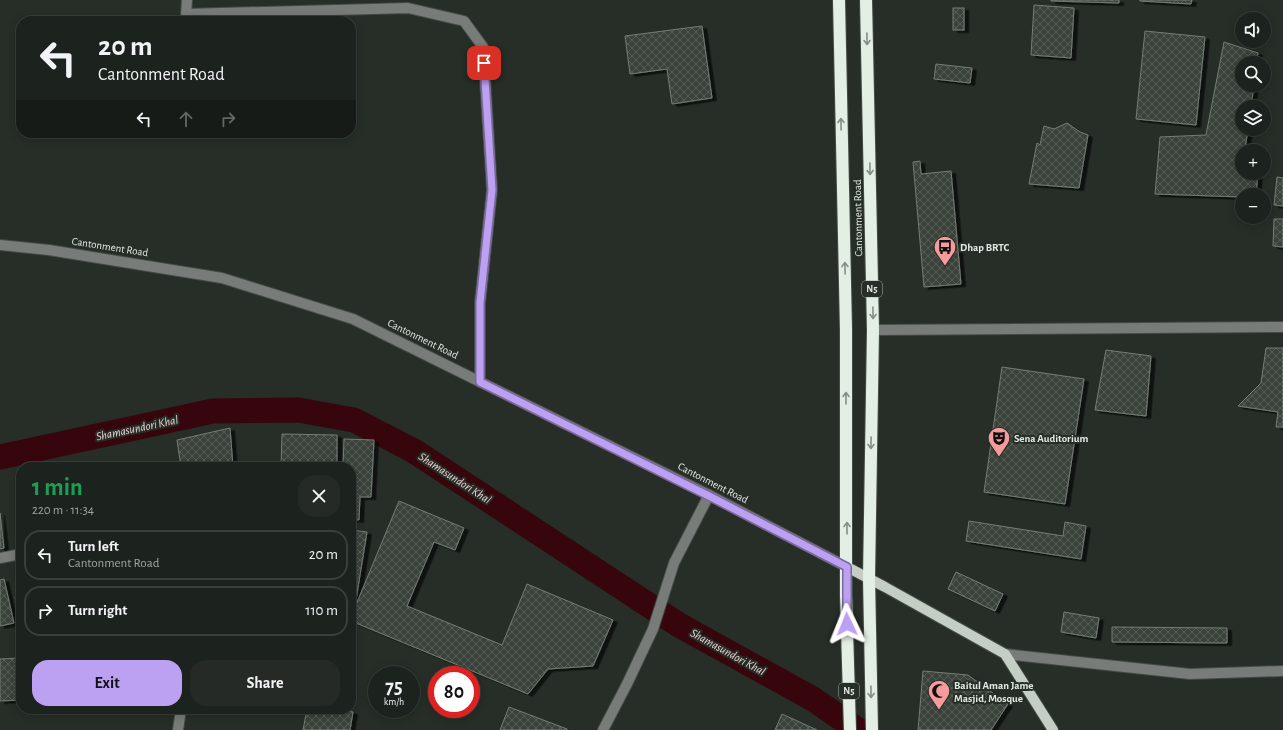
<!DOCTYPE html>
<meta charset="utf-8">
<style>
body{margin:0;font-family:"Alegreya Sans",sans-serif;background:#252a26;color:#f1f3f6;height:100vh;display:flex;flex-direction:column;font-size:15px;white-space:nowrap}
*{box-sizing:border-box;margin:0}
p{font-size:13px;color:#a0a4a4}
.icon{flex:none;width:22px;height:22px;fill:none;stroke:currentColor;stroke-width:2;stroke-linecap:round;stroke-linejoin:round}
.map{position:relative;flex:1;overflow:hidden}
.sheet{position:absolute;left:16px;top:462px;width:340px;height:252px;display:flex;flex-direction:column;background:#1c221d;border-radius:16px;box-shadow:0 2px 10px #0003,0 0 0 1px #3a3f3b}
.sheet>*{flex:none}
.top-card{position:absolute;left:16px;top:16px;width:340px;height:122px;border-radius:16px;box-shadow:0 2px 10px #0003,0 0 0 1px #3a3f3b;background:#1c221d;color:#f1f3f6;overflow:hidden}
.controls{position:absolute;left:1235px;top:12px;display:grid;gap:8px}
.controls a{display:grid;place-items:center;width:36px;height:36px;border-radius:50%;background:#1c221d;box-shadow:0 2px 10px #0003,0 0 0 1px #3a3f3b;font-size:20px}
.speed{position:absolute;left:368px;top:666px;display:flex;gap:8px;font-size:20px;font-weight:700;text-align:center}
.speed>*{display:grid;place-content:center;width:52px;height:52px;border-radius:50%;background:#1c221d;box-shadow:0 2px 10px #0003,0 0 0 1px #3a3f3b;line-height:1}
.speed small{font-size:10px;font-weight:400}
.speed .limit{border:6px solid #d22;background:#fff;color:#111}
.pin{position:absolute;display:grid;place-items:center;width:34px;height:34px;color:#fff;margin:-17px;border-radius:8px;box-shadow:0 2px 6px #0006}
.me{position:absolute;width:44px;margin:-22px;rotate:358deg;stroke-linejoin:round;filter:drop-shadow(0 0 3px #0008)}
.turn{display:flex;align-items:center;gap:14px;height:84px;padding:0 16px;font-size:18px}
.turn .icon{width:52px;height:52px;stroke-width:2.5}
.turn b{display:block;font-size:28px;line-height:34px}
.lanes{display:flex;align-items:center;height:38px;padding:0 16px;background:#0003;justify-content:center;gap:20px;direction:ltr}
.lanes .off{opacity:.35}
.round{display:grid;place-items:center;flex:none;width:42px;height:42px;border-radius:16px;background:#252a26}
.summary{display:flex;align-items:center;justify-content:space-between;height:68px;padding:0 16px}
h1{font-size:24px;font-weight:600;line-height:30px;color:#1e9e55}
.cta{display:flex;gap:8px;margin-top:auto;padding:8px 16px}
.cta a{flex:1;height:46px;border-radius:16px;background:#bca0f2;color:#111;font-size:16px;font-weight:600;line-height:46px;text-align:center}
.cta a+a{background:#252a26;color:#f1f3f6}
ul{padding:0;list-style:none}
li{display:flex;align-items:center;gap:12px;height:50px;margin:0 8px 6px;padding:0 8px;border:2px solid #3a3f3b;border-radius:16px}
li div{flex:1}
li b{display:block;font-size:15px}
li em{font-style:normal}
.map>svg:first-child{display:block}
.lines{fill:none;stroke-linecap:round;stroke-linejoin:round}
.canal{stroke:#37060c;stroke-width:25}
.building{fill:url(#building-cross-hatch);stroke:#747e74;filter:url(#shadow)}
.minor-casing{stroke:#444c45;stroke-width:12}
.major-casing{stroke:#444c45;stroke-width:12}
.highway-casing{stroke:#444c45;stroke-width:14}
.minor{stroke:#787c78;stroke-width:10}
.major{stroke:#c4cec5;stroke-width:10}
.highway{stroke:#e3eee4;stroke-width:12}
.oneway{stroke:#848e86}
.route-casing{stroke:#7a689d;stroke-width:10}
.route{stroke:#bca0f2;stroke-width:7}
.labels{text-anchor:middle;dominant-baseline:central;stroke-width:4;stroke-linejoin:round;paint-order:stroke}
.shield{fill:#262e27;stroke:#aab0ab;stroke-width:1}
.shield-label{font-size:10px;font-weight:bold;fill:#e2e8e3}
.street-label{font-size:11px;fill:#e2e8e3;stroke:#262e27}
.poi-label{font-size:11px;font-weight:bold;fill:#e2e8e3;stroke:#262e27;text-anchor:start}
.water-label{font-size:12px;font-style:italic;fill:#edd1d0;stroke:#262e27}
</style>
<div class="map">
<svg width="1283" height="730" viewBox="0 0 1283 730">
<defs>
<pattern id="building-cross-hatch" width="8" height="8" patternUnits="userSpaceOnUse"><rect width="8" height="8" fill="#3a433a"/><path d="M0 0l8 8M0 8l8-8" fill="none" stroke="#565e56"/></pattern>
<filter id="shadow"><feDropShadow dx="4.5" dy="2.5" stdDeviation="0" flood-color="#0009"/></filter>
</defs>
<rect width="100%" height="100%" fill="#262e27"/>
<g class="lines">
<polyline class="canal" points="0,457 213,411 298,410 354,420 414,451 679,625 813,699 858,730"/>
</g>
<g class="building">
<polygon points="1051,0 1119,0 1119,3 1051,1"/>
<polygon points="1140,0 1192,0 1191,4 1140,1"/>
<polygon points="1034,5 1074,8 1071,58 1031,55"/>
<rect x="953" y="8" width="11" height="22"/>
<polygon points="702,26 712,98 672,104 667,69 630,74 625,36"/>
<polygon points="1145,31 1205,37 1196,125 1136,119"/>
<polygon points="1224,42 1258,53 1256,63 1242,63 1242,85 1254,85 1251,107 1242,107 1242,129 1248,129 1245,149 1253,151 1242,151 1242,173 1258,173 1256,195 1242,195 1242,197 1155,194 1160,137 1206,135"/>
<polygon points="936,64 972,68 970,83 934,79"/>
<polygon points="1067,123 1080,132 1088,135 1079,188 1029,184 1037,143 1040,145 1044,126 1054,129"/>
<polygon points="920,161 921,174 951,171 961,284 924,287 913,162"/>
<polygon points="1277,177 1283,178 1283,206 1274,205"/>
<polygon points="1274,219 1283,219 1283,247 1273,246"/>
<polygon points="1266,348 1283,348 1283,427 1276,427 1278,412 1238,406 1261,383"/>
<polygon points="1106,350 1151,356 1146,416 1095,410"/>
<polygon points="1002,367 1084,379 1065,504 984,492"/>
<polygon points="230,428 233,467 181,467 177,440"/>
<polygon points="282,434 337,435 337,467 281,467"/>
<polygon points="344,439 374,440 371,497 360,497 359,520 351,519 351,467 343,467"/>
<polygon points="143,463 144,467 104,467 103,466"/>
<polygon points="399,501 464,528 455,550 434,542 407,606 502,645 527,584 613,620 593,666 548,669 528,694 351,621 351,617"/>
<polygon points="0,513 4,548 0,549"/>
<polygon points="969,521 1063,536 1065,522 1086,526 1081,559 966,541"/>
<polygon points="351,530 367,532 356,600 351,599"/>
<polygon points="956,572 1003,594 995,611 948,589"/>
<polygon points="4,579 14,623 0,626 0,580"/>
<polygon points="21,595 21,622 15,597"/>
<polygon points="1064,612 1099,618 1096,638 1061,632"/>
<polygon points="1112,627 1227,628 1227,643 1112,642"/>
<polygon points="21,658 21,700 0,701 0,659"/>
<polygon points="923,671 968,675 1008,704 991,730 918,730"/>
<polygon points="509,707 567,729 567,730 500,730"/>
<polygon points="307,709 339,709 353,712 350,730 303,730"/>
<polygon points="782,714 817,730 775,730"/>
</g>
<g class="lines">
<g class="minor-casing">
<g id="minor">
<polyline points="187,0 186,14 408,8 464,21 483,47 492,190 480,303 480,382"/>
<polyline points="0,245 49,250 222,278 353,319 709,495 847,567"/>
<polyline points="873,330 1283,327"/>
<polyline points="0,558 21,554"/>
<polyline points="1005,654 1190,674 1283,671"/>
<polyline points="178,730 181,709"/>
<polyline points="603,730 627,684 653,629 674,563 709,495"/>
</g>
</g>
<g class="major-casing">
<polyline id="major" points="847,567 885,587 1005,654 1053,730"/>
</g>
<g class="highway-casing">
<g id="highway">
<polyline points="839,0 846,330 846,596 850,730"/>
<polyline points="866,0 873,330 869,578 872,730"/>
</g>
</g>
<use href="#minor" class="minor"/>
<use href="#major" class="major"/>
<use href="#highway" class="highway"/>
</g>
<defs><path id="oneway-shaft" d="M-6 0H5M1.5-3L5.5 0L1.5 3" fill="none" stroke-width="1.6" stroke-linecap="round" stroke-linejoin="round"/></defs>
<g class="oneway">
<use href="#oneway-shaft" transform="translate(867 39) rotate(89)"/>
<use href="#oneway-shaft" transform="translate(841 124) rotate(-91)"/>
<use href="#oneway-shaft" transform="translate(870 169) rotate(89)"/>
<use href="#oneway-shaft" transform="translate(845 268) rotate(-91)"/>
<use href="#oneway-shaft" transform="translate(873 313) rotate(89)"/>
<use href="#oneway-shaft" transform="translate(846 398) rotate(-90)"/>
<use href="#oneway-shaft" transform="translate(871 443) rotate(91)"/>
<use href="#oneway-shaft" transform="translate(847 528) rotate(-90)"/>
<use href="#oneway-shaft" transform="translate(871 692) rotate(89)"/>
</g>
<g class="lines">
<g class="route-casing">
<polyline id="route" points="484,63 492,190 480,303 480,382 709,496 847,567 847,624"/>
</g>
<use href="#route" class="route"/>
</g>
<defs>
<g id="bus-pin" transform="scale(1.15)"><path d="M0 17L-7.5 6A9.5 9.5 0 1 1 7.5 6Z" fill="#f59b9c" stroke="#262e27"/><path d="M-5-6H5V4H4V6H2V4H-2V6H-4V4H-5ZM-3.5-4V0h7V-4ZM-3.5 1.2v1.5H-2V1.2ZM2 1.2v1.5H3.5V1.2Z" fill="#111"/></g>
<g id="theatre-pin" transform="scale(1.15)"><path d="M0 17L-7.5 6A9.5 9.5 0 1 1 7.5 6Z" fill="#f59b9c" stroke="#262e27"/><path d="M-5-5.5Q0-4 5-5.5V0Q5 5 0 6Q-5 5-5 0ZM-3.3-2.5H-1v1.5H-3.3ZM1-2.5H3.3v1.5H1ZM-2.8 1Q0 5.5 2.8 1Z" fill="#111"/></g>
<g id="mosque-pin" transform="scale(1.15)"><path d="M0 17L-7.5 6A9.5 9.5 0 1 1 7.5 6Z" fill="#f59b9c" stroke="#262e27"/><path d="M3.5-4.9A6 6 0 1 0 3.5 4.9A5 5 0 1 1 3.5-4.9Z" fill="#111"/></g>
</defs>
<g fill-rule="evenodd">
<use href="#bus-pin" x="945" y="247"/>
<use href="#theatre-pin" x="999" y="438"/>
<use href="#mosque-pin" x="939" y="691"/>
</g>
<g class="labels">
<g class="shield">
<rect x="862" y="281" width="20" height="16" rx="3"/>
<rect x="839" y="683" width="20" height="16" rx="3"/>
</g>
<g class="shield-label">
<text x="872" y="289">N5</text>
<text x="849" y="691">N5</text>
</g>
<g class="street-label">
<text transform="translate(858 218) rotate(-91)">Cantonment Road</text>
<text transform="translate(110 247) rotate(9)">Cantonment Road</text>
<text transform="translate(423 339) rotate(26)">Cantonment Road</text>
<text transform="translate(713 483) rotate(27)">Cantonment Road</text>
</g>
<g class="poi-label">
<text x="960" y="247">Dhap BRTC</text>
<text x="1014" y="438">Sena Auditorium</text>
<text x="954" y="685">Baitul Aman Jame<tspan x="954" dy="13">Masjid, Mosque</tspan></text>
</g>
<g class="water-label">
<text transform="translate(137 428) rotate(-12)">Shamasundori Khal</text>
<text transform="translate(455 478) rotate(33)">Shamasundori Khal</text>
<text transform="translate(728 652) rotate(29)">Shamasundori Khal</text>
</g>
</g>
</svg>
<div class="controls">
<a><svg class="icon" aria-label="sound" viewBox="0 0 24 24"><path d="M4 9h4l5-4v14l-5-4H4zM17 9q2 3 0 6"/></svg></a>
<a><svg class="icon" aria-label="search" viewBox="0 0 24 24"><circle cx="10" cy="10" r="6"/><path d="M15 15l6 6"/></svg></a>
<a><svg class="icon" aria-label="layers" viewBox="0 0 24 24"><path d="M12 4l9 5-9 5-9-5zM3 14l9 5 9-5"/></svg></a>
<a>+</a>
<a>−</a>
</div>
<div class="speed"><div>75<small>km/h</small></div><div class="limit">80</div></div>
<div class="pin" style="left:484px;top:63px;background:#d93025"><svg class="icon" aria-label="arrive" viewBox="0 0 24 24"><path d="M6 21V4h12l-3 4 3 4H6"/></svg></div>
<svg class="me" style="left:847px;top:624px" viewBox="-20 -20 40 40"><path d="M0-17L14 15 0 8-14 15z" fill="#bca0f2" stroke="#fff" stroke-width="4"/></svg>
<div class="top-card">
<div class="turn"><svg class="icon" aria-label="left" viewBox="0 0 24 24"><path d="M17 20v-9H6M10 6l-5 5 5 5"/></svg><div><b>20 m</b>Cantonment Road</div></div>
<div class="lanes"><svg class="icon" aria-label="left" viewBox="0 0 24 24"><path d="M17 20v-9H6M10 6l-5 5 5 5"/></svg><svg class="icon off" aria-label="ahead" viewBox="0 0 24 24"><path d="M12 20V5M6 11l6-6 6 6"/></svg><svg class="icon off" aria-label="right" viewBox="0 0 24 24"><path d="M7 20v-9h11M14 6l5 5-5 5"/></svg></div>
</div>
<section class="sheet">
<div class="summary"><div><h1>1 min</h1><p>220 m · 11:34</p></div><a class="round"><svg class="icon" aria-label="close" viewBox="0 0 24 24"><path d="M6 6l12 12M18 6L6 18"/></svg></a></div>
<ul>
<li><svg class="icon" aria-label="left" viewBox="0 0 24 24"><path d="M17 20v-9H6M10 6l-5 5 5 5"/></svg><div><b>Turn left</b><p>Cantonment Road</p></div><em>20 m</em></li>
<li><svg class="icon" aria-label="right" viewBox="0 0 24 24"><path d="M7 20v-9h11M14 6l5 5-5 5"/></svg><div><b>Turn right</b></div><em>110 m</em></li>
</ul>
<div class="cta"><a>Exit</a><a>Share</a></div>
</section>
</div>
